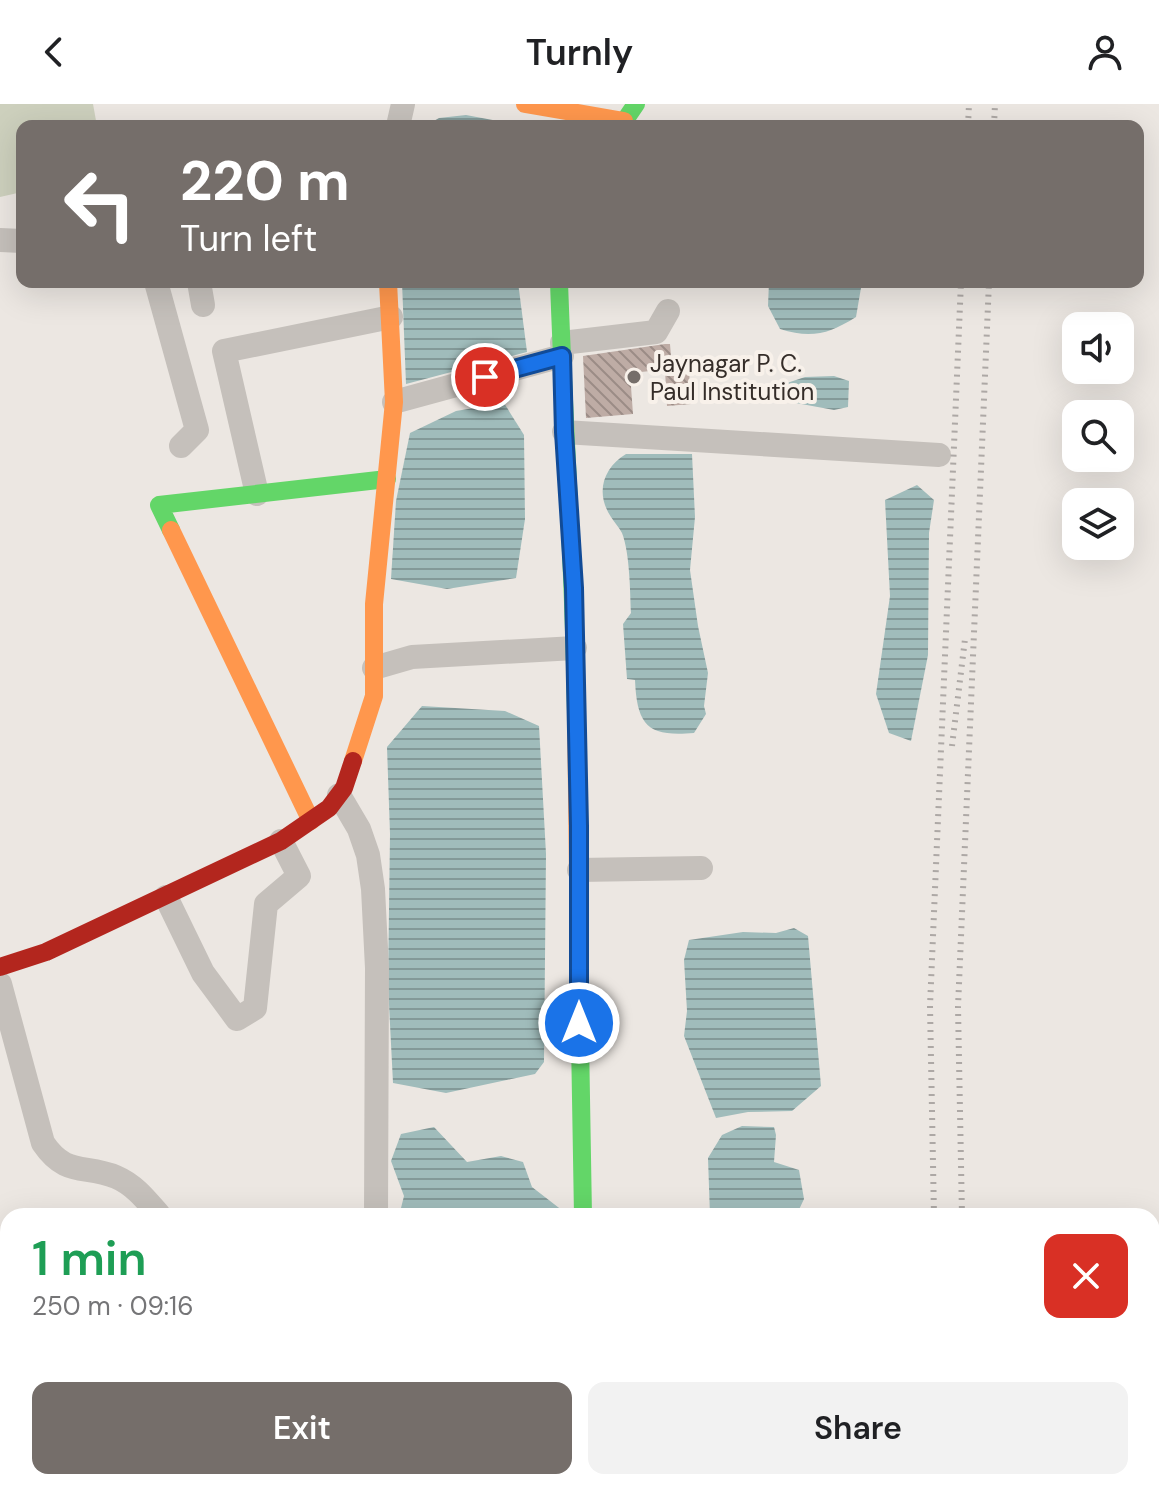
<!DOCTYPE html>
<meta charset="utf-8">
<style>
body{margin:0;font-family:"DM Sans",sans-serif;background:#f2f2f2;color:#202124;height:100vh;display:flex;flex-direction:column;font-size:30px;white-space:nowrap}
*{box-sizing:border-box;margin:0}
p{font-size:26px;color:#757577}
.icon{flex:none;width:44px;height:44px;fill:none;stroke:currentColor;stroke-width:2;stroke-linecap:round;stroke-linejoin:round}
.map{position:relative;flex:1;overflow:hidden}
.panel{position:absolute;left:0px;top:1104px;width:1160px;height:282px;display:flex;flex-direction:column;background:#fff;border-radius:24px 24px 0 0;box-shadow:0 8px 32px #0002}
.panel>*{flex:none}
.guide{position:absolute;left:16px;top:16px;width:1128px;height:168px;border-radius:16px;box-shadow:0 8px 32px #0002;background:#756e6a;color:#fff;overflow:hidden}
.buttons{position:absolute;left:1062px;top:208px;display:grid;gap:16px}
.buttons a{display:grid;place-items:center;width:72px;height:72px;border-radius:16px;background:#fff;box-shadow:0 8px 32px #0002;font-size:40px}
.pin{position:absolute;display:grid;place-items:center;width:68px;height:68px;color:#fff;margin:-34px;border:4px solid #fff;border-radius:50%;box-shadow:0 2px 8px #0007}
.me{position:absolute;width:88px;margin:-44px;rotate:0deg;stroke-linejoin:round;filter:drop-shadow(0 0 6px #0008)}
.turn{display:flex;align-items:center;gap:28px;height:168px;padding:0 32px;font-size:36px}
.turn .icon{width:104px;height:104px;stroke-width:2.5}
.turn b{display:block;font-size:56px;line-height:68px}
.round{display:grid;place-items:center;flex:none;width:84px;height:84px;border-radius:16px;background:#f2f2f2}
.head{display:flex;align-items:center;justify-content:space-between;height:136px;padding:0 32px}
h1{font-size:48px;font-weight:600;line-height:60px;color:#1e9e55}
.cta{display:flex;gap:16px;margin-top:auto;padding:16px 32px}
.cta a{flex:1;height:92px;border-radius:16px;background:#756e6a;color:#fff;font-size:32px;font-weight:600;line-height:92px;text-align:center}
.cta a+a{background:#f2f2f2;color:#202124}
header{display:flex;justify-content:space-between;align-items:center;height:104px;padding:0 32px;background:#fff;font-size:36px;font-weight:600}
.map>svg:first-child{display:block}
.park{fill:#cdd0bd}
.water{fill:url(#water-rules)}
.building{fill:url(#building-back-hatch)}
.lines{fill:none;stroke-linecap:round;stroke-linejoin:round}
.street{stroke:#c5c0bb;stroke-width:24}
.fast{stroke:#63d668;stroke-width:18}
.slow{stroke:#ff974d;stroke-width:18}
.jam{stroke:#b3261e;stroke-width:18}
.rail{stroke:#ada8a5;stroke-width:6;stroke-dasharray:2 6;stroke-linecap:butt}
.route-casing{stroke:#114b97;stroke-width:20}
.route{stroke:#1a73e8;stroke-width:14}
.poi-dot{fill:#756e6a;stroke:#f8f1ea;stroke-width:3}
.labels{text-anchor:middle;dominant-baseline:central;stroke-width:8;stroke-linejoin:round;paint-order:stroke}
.poi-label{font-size:24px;fill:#352d29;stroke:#f8f1ea;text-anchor:start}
</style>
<header><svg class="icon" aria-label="back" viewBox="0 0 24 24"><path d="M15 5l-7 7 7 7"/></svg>Turnly<svg class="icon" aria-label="person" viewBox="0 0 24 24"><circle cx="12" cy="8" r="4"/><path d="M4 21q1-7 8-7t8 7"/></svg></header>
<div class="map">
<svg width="1159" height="1385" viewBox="0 0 1159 1385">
<defs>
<pattern id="water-rules" width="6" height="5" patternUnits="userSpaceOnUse" patternTransform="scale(2)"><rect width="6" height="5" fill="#a0bcbb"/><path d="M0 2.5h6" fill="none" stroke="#839998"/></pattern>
<pattern id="building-back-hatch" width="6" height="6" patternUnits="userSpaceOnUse" patternTransform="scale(2)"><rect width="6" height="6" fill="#beaca5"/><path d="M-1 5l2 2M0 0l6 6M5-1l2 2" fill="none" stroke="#9b8c86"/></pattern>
</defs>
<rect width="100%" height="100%" fill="#ece7e2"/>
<polygon class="park" points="0,0 93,0 97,22 22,22 22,88 0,93"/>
<g class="water">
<polygon points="466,11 524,22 425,22 439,14"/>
<polygon points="402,178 518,178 527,248 406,280"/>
<path d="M 769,178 L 862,178 L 856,213 C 829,230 811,235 780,225 L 768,202 Z"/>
<polygon points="834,272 849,277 848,303 834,306 785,297 787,279 805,273"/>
<polygon points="504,299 524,331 525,415 516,474 447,485 391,475 396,397 410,329 456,307"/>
<path d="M 626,350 L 692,350 L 695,413 L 690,466 L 698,522 L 708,569 L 704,602 L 706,610 L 694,629 C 648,633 637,622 635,576 L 627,575 L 623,520 L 631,509 C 630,487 630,450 622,429 C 619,423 614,418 611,413 C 595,389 603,364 626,350 Z"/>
<polygon points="917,381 934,396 929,429 928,551 911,637 889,629 876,590 890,492 885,396"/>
<polygon points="422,602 505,607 539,622 546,750 544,958 535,970 446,989 393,979 388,881 390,730 387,643"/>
<polygon points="794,824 808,832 821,982 792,1007 748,1008 716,1014 684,932 687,907 684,856 689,836 743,828 776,829"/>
<polygon points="742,1022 774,1023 776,1031 774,1058 799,1066 804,1095 796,1112 710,1112 708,1054 722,1031"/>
<polygon points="434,1023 467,1058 501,1052 523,1058 532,1083 563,1107 562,1112 399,1112 404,1092 391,1057 401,1030"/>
<polygon points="77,1378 143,1378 147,1385 60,1385"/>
<polygon points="172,1378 236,1378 228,1385 176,1385"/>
<polygon points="416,1378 502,1378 501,1385 417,1385"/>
<polygon points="730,1378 828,1378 828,1385 728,1385"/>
</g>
<g class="building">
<polygon points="665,240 670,240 672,265 630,269 633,310 586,314 583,252"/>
<polygon points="689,265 691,300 667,302 665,266"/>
</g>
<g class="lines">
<g class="street">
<polyline points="398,22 403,0"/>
<polyline points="0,136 22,137"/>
<polyline points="156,178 197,326 181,342"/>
<polyline points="199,178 203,201"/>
<polyline points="562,239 656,228 668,207"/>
<polyline points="394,298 562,252"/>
<polyline points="564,328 939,351"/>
<polyline points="257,390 224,247 391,213"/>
<polyline points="374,564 412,553 575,544"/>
<polyline points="339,691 359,725 368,751 373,785 377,864 376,1112"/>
<polyline points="579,766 701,764"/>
<polyline points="166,793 203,869 237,915 255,904 266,800 299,772 281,737"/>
<path d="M 0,880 L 43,1039 C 66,1073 84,1060 116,1073 C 135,1081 147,1097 160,1112"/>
<polyline points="396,1378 397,1385"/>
</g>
<g class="fast">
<polyline points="621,22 636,0"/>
<path d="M 559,178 C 564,321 574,464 576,607"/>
<polyline points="171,426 159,401 387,375"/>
<polyline points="580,935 583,1112"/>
<polyline points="580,1378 580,1385"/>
</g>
<g class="slow">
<polyline points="525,0 624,17"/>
<polyline points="171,426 311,717"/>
<polyline points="576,607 580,935"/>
<polyline points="353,657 374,592 374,500 394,298 388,178"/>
</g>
<polyline class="jam" points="0,863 46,848 281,737 329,704 344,684 353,657"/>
<g class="rail">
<polyline points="968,22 969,0"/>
<polyline points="994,22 995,0"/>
<polyline points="952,642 965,535"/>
<polyline points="934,1112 930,902 961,178"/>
<polyline points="962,1112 958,903 989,178"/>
<polyline points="938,1378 938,1385"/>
<polyline points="967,1378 967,1385"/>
</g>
</g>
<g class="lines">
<g class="route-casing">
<polyline id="route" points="485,273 562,252 564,328 574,484 579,722 579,919"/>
</g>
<use href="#route" class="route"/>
</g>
<circle class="poi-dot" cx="634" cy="273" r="8"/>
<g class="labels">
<g class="poi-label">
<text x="650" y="259">Jaynagar P. C.<tspan x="650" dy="28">Paul Institution</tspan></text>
</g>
</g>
</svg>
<div class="buttons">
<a><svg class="icon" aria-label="sound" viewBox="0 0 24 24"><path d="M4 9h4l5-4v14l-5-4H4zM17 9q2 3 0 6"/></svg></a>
<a><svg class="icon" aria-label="search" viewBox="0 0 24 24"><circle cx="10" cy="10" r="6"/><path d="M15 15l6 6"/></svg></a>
<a><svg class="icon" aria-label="layers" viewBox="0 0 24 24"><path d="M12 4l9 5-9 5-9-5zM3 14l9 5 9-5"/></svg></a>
</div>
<div class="pin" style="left:485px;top:273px;background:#d93025"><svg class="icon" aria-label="arrive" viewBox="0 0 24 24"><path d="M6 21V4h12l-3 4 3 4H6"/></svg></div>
<svg class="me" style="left:579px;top:919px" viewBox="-20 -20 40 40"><circle r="17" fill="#1a73e8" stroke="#fff" stroke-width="3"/><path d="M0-11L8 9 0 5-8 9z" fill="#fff"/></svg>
<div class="guide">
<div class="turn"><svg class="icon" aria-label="left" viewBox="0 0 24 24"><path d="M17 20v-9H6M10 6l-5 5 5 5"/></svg><div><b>220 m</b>Turn left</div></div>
</div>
<section class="panel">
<div class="head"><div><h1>1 min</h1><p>250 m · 09:16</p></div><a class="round" style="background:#d93025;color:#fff"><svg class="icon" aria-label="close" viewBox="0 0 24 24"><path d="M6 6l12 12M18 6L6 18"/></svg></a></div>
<div class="cta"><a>Exit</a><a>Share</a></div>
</section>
</div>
